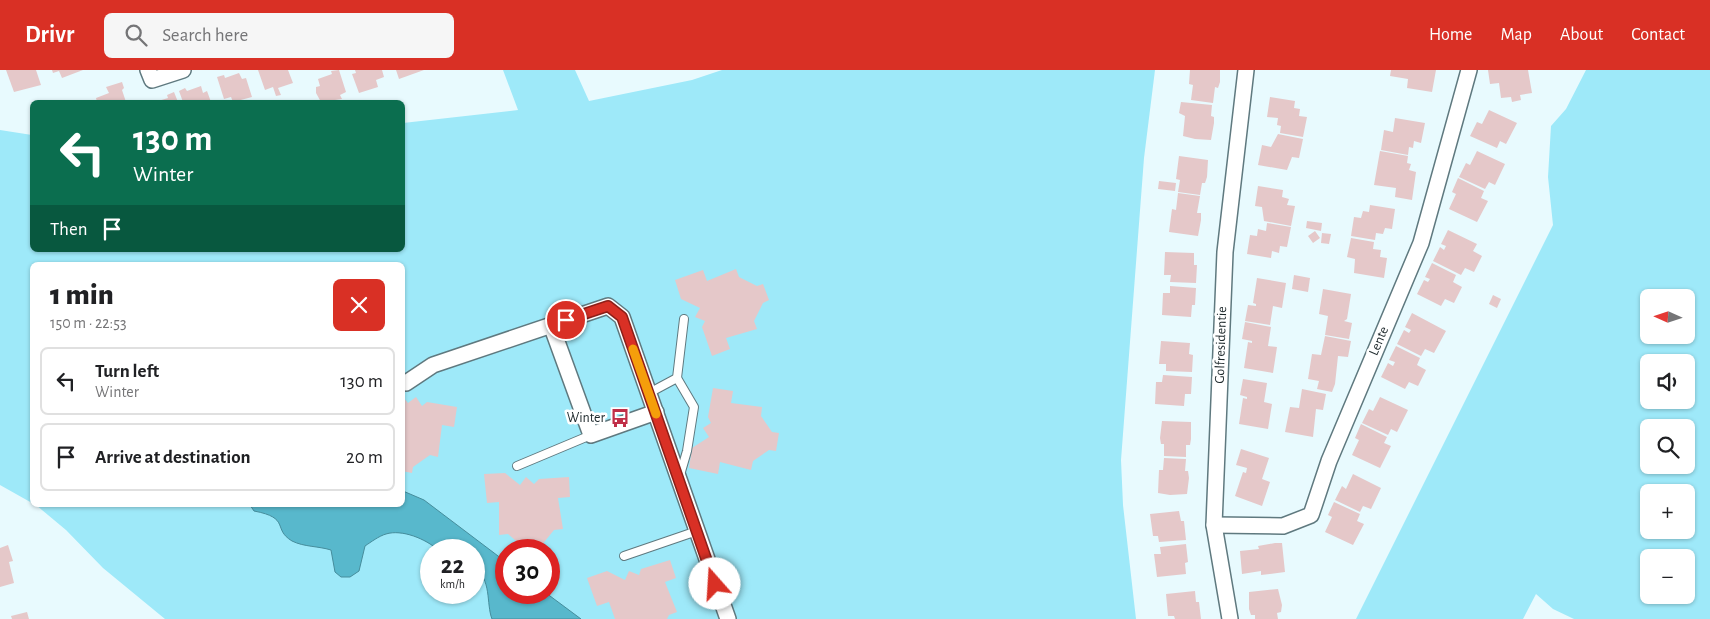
<!DOCTYPE html>
<meta charset="utf-8">
<style>
body{margin:0;font-family:"Alegreya Sans",sans-serif;background:#f6f6f6;color:#202124;height:100vh;display:flex;flex-direction:column;font-size:19px;white-space:nowrap}
*{box-sizing:border-box;margin:0}
p{font-size:16px;color:#757577}
.icon{flex:none;width:28px;height:28px;fill:none;stroke:currentColor;stroke-width:2;stroke-linecap:round;stroke-linejoin:round}
.map{position:relative;flex:1;overflow:hidden}
.sheet{position:absolute;left:30px;top:192px;width:375px;height:245px;display:flex;flex-direction:column;background:#fff;border-radius:8px;box-shadow:0 1px 4px #0004}
.sheet>*{flex:none}
.top-card{position:absolute;left:30px;top:30px;width:375px;height:152px;border-radius:8px;box-shadow:0 1px 4px #0004;background:#0b6e4f;color:#fff;overflow:hidden}
.needle{width:32px;rotate:273deg}
.fabs{position:absolute;left:1640px;top:219px;display:grid;gap:10px}
.fabs a{display:grid;place-items:center;width:55px;height:55px;border-radius:8px;background:#fff;box-shadow:0 1px 4px #0004;font-size:25px}
.speed{position:absolute;left:420px;top:469px;display:flex;gap:10px;font-size:25px;font-weight:700;text-align:center}
.speed>*{display:grid;place-content:center;width:65px;height:65px;border-radius:50%;background:#fff;box-shadow:0 1px 4px #0004;line-height:1}
.speed small{font-size:12px;font-weight:400}
.speed .limit{border:8px solid #d22;background:#fff;color:#111}
.pin{position:absolute;display:grid;place-items:center;width:42px;height:42px;color:#fff;margin:-21px;border:2px solid #fff;border-radius:50%;box-shadow:0 1px 5px #0007}
.me{position:absolute;width:55px;margin:-28px;rotate:341deg;stroke-linejoin:round;filter:drop-shadow(0 0 4px #0008)}
.turn{display:flex;align-items:center;gap:18px;height:105px;padding:0 20px;font-size:22px}
.turn .icon{width:65px;height:65px;stroke-width:2.5}
.turn b{display:block;font-size:35px;line-height:42px}
.then{display:flex;align-items:center;height:48px;padding:0 20px;background:#0003;gap:10px;font-size:19px}
.round{display:grid;place-items:center;flex:none;width:52px;height:52px;border-radius:8px;background:#f6f6f6}
.overview{display:flex;align-items:center;justify-content:space-between;height:85px;padding:0 20px}
h1{font-size:30px;font-weight:800;line-height:38px}
ul{padding:0;list-style:none}
li{display:flex;align-items:center;gap:15px;height:68px;margin:0 10px 8px;padding:0 10px;border:2px solid #e0e0e0;border-radius:8px}
li div{flex:1}
li b{display:block;font-size:19px}
li em{font-style:normal}
header{display:flex;align-items:center;gap:30px;box-sizing:border-box;height:70px;padding:0 25px;background:#d93025;color:#fff}
header strong{font-size:24px}
nav{display:flex;gap:28px;margin-inline-start:auto;font-size:18px}
.search{width:350px;height:45px;background:#f6f6f6;display:flex;align-items:center;gap:12px;box-sizing:border-box;padding:0 18px;border-radius:8px;color:#757577;font-size:19px}
.map>svg:first-child{display:block}
.green{fill:#9ee9f9;fill-rule:evenodd}
.water{fill:#58b8cc;stroke:#468d9c}
.building{fill:#e5c8c9}
.lines{fill:none;stroke-linecap:round;stroke-linejoin:round}
.service-casing{stroke:#5f797f;stroke-width:10}
.minor-casing{stroke:#5f797f;stroke-width:18}
.service{stroke:#fff;stroke-width:8}
.minor{stroke:#fff;stroke-width:15}
.route-casing{stroke:#8d1f18;stroke-width:12}
.route{stroke:#d93025;stroke-width:9}
.slow{stroke:#f59e0b;stroke-width:9}
.labels{text-anchor:middle;dominant-baseline:central;stroke-width:5;stroke-linejoin:round;paint-order:stroke}
.street-label{font-size:14px;fill:#1d282b;stroke:#fff}
.poi-label{font-size:14px;fill:#1d282b;stroke:#fff;text-anchor:end}
</style>
<header>
<strong>Drivr</strong>
<div class="search"><svg class="icon" aria-label="search" viewBox="0 0 24 24"><circle cx="10" cy="10" r="6"/><path d="M15 15l6 6"/></svg>Search here</div>
<nav><a>Home</a><a>Map</a><a>About</a><a>Contact</a></nav>
</header>
<div class="map">
<svg width="1710" height="549" viewBox="0 0 1710 549">
<rect width="100%" height="100%" fill="#e8fafe"/>
<g class="green">
<path d="M 503,0 L 575,0 L 589,31 L 692,10 L 722,0 L 1155,0 L 1144,88 L 1121,390 L 1123,435 L 1136,549 L 165,549 L 103,498 L 66,460 L 36,435 L 402,435 L 402,195 L 32,195 L 32,433 L 0,415 L 0,60 L 32,65 L 32,180 L 402,180 L 403,53 L 518,40 ZM 431,480 L 474,480 L 474,522 L 431,522 ZM 506,480 L 549,480 L 549,522 L 506,522 Z"/>
<path d="M 1586,0 L 1710,0 L 1710,549 L 1574,549 L 1553,539 L 1536,524 L 1523,549 L 1356,549 L 1553,155 L 1548,107 L 1551,56 L 1566,39 ZM 1649,228 L 1686,228 L 1686,265 L 1649,265 ZM 1686,292 L 1686,330 L 1649,330 L 1649,292 ZM 1649,358 L 1686,358 L 1686,395 L 1649,395 ZM 1649,422 L 1686,422 L 1686,460 L 1649,460 ZM 1649,488 L 1686,488 L 1686,525 L 1649,525 Z"/>
</g>
<path class="water" d="M 403,421 L 424,430 L 506,492 L 506,522 L 546,523 L 581,549 L 492,549 C 486,534 492,508 474,499 L 474,480 L 438,480 C 426,469 402,459 386,464 C 379,466 371,472 365,476 L 359,501 L 350,507 L 341,507 L 335,502 L 331,480 C 318,476 304,477 292,471 C 272,459 291,448 254,441 L 250,435 L 402,435 Z"/>
<g class="building">
<polygon points="6,0 36,0 41,15 14,22"/>
<polygon points="52,0 83,0 62,8 59,1 53,3"/>
<polygon points="258,0 288,0 293,13 278,18 281,25 276,26 273,17 265,20"/>
<polygon points="339,0 346,22 340,25 342,29 321,32 316,23 316,17 320,16 318,9 332,4 331,1"/>
<polygon points="355,0 382,0 384,7 376,10 378,17 359,23 352,4 356,3"/>
<polygon points="396,0 424,0 399,9"/>
<polygon points="1190,0 1220,0 1220,12 1218,18 1215,17 1213,33 1191,30 1193,15 1189,14"/>
<polygon points="1391,0 1436,0 1432,22 1407,18 1408,9 1390,6"/>
<polygon points="1488,0 1528,0 1532,23 1520,25 1521,30 1512,32 1511,27 1501,28 1499,13 1490,14"/>
<polygon points="239,3 242,9 246,8 252,27 233,32 231,27 224,29 217,7 224,5 225,8"/>
<polygon points="122,12 124,18 122,20 126,32 97,32 96,28 109,23 106,17"/>
<polygon points="201,16 203,23 207,21 211,32 183,32 179,21 185,18 187,21"/>
<polygon points="174,22 178,32 155,32 168,28 167,25"/>
<polygon points="1270,27 1295,31 1294,38 1300,39 1299,46 1307,47 1303,67 1280,63 1281,56 1277,55 1278,48 1267,47"/>
<polygon points="1181,32 1212,35 1211,46 1214,47 1214,53 1211,70 1195,69 1183,66 1185,46 1179,43"/>
<polygon points="1489,40 1517,53 1506,74 1500,71 1497,78 1470,66 1477,52 1482,54"/>
<polygon points="1395,48 1425,53 1421,73 1414,71 1413,78 1409,77 1408,85 1381,80 1384,60 1393,62"/>
<polygon points="1278,64 1303,69 1299,88 1292,87 1287,100 1258,95 1262,75 1271,77"/>
<polygon points="1380,81 1408,86 1407,93 1411,94 1409,100 1416,102 1412,130 1395,127 1396,118 1374,115"/>
<polygon points="1477,81 1505,94 1495,115 1489,112 1485,119 1459,107 1466,93 1470,95"/>
<polygon points="1179,86 1208,90 1207,107 1205,113 1202,113 1200,125 1178,122 1180,110 1176,109"/>
<polygon points="1458,108 1484,121 1481,128 1488,131 1477,152 1449,139 1456,124 1452,122"/>
<polygon points="1159,111 1176,113 1175,121 1158,119"/>
<polygon points="1258,116 1283,120 1282,127 1289,129 1287,135 1295,136 1291,156 1264,151 1262,137 1255,136"/>
<polygon points="1178,123 1200,126 1197,143 1201,143 1201,150 1198,166 1169,162 1172,139 1176,140"/>
<polygon points="1370,135 1395,139 1392,159 1385,158 1383,164 1376,163 1375,170 1351,166 1354,147 1361,148 1363,141 1369,142"/>
<polygon points="1307,151 1322,153 1321,161 1306,158"/>
<polygon points="1267,153 1291,157 1287,177 1280,176 1279,183 1272,181 1271,188 1247,184 1250,165 1257,166 1258,159 1266,161"/>
<polygon points="1448,160 1477,174 1473,181 1482,186 1474,202 1465,198 1461,205 1433,191 1440,177 1444,180 1446,176 1441,174"/>
<polygon points="1315,161 1320,168 1313,173 1308,166"/>
<polygon points="1322,163 1331,164 1329,174 1321,173"/>
<polygon points="1351,168 1374,172 1373,179 1381,180 1380,187 1387,188 1384,208 1354,203 1355,189 1347,187"/>
<polygon points="1165,182 1194,183 1194,195 1197,195 1196,213 1170,212 1171,205 1164,205"/>
<polygon points="1432,193 1456,205 1453,212 1462,217 1454,233 1445,229 1441,236 1417,224 1424,210 1428,212 1430,209 1425,207"/>
<polygon points="736,199 739,207 757,216 763,214 769,230 763,233 754,251 757,259 726,268 730,279 712,286 702,257 705,251 695,247 700,238 681,229 675,210 703,200 707,211"/>
<polygon points="1294,205 1310,208 1308,222 1292,219"/>
<polygon points="1257,208 1286,213 1282,238 1273,236 1270,255 1245,251 1248,235 1256,236 1256,234 1253,233"/>
<polygon points="1170,216 1196,218 1195,235 1192,235 1191,247 1162,245 1163,223 1170,223"/>
<polygon points="1323,219 1351,224 1347,249 1344,251 1352,253 1349,269 1325,265 1328,246 1319,244"/>
<polygon points="1493,225 1501,229 1497,238 1489,234"/>
<polygon points="1412,243 1446,261 1434,283 1425,279 1421,286 1397,274 1404,260 1409,263 1411,260 1405,257"/>
<polygon points="1245,252 1271,257 1268,276 1277,277 1273,303 1244,298 1248,272 1252,273 1252,271 1242,269"/>
<polygon points="1325,266 1351,271 1348,287 1338,286 1335,314 1332,322 1317,319 1319,311 1308,309 1312,284 1321,285"/>
<polygon points="1161,271 1190,273 1189,284 1193,285 1192,302 1166,301 1166,294 1159,294"/>
<polygon points="1396,276 1420,288 1417,295 1426,300 1418,316 1409,312 1405,319 1381,307 1388,293 1393,296 1395,292 1389,290"/>
<polygon points="1163,305 1192,307 1191,324 1185,324 1184,336 1155,334 1156,312 1162,312"/>
<polygon points="1243,309 1267,313 1264,332 1272,334 1268,359 1239,354 1243,328 1247,329 1247,327 1240,325"/>
<polygon points="713,318 733,321 731,333 762,337 761,346 772,362 779,363 776,381 769,380 753,391 751,400 720,392 718,404 689,398 692,378 709,367 703,358 711,353 708,347"/>
<polygon points="1302,319 1326,324 1323,340 1316,339 1313,367 1285,362 1290,337 1299,338"/>
<polygon points="402,326 408,333 416,327 422,336 427,332 457,337 454,357 442,355 438,387 430,385 413,397 412,403 402,401"/>
<polygon points="1380,327 1408,340 1397,362 1391,359 1388,365 1362,353 1369,339 1373,341"/>
<polygon points="1162,351 1191,352 1191,369 1190,375 1186,375 1186,387 1164,386 1164,374 1161,374 1160,368"/>
<polygon points="1361,354 1387,367 1384,373 1391,376 1380,398 1352,385 1359,370 1355,368"/>
<polygon points="1241,379 1269,388 1262,409 1270,412 1262,436 1235,426 1243,402 1246,403 1247,398 1236,395"/>
<polygon points="1164,388 1186,389 1185,401 1188,401 1189,408 1187,424 1170,425 1158,423 1159,400 1163,400"/>
<polygon points="505,403 520,415 526,407 534,414 539,409 569,407 570,427 558,428 563,459 554,460 541,476 541,480 524,480 523,477 508,464 499,465 499,432 487,433 484,404"/>
<polygon points="1353,404 1381,418 1371,439 1363,436 1360,442 1335,430 1342,416 1346,419"/>
<polygon points="1334,432 1360,444 1357,451 1364,454 1353,475 1325,462 1332,447 1328,445"/>
<polygon points="1179,441 1181,451 1184,451 1186,470 1159,472 1158,466 1153,466 1150,444"/>
<polygon points="1275,473 1282,473 1285,502 1261,505 1261,501 1242,504 1240,481 1259,479 1258,476"/>
<polygon points="1186,474 1188,492 1185,493 1186,504 1157,507 1154,484 1161,484 1160,477"/>
<polygon points="8,475 13,491 9,492 14,513 0,517 0,478"/>
<polygon points="670,490 676,508 665,512 677,542 669,545 667,549 615,549 609,532 597,536 587,508 607,501 625,510 629,501 639,505 641,499"/>
<polygon points="1278,519 1282,535 1281,542 1277,543 1278,549 1255,549 1255,545 1251,545 1249,539 1249,522"/>
<polygon points="1195,521 1196,532 1199,532 1201,549 1175,549 1174,546 1168,546 1166,524"/>
<polygon points="27,542 29,549 12,549 11,546"/>
</g>
<g class="lines">
<g class="service-casing">
<g id="service">
<polyline points="677,308 694,337 687,381 680,405"/>
<polyline points="649,323 677,308 684,249"/>
<polyline points="517,396 591,365"/>
<polyline points="624,486 697,461"/>
</g>
</g>
<g class="minor-casing">
<g id="minor">
<polyline points="148,0 152,10 183,0"/>
<polyline points="551,255 591,365 656,342"/>
<polyline points="406,313 433,295 608,236 622,247 728,549"/>
<polyline points="1214,455 1283,456 1311,445 1329,391 1421,173 1469,0"/>
<polyline points="1230,549 1214,455 1225,182 1246,0"/>
</g>
</g>
<use href="#service" class="service"/>
<use href="#minor" class="minor"/>
</g>
<g class="lines">
<g class="route-casing">
<polyline id="route" points="566,250 608,236 622,247 715,514"/>
</g>
<use href="#route" class="route"/>
<polyline class="slow" points="633,279 656,344"/>
</g>
<defs>
<g id="bus-bare" transform="scale(1.5)"><path d="M-5-6H5V4H4V6H2V4H-2V6H-4V4H-5ZM-3.5-4V0h7V-4ZM-3.5 1.2v1.5H-2V1.2ZM2 1.2v1.5H3.5V1.2Z" fill="#c02f48" stroke="#fff" stroke-width="2.5" paint-order="stroke"/></g>
</defs>
<g fill-rule="evenodd">
<use href="#bus-bare" x="620" y="348"/>
</g>
<g class="labels">
<g class="street-label">
<text transform="translate(1379 271) rotate(-67)">Lente</text>
<text transform="translate(1221 275) rotate(-88)">Golfresidentie</text>
</g>
<g class="poi-label">
<text x="605" y="348">Winter</text>
</g>
</g>
</svg>
<div class="fabs">
<a><svg class="needle" viewBox="-14 -14 28 28"><path d="M0-13l5 13h-10z" fill="#e53935"/><path d="M0 13l5-13h-10z" fill="#757577"/></svg></a>
<a><svg class="icon" aria-label="sound" viewBox="0 0 24 24"><path d="M4 9h4l5-4v14l-5-4H4zM17 9q2 3 0 6"/></svg></a>
<a><svg class="icon" aria-label="search" viewBox="0 0 24 24"><circle cx="10" cy="10" r="6"/><path d="M15 15l6 6"/></svg></a>
<a>+</a>
<a>−</a>
</div>
<div class="speed"><div>22<small>km/h</small></div><div class="limit">30</div></div>
<div class="pin" style="left:566px;top:250px;background:#d93025"><svg class="icon" aria-label="arrive" viewBox="0 0 24 24"><path d="M6 21V4h12l-3 4 3 4H6"/></svg></div>
<svg class="me" style="left:715px;top:514px" viewBox="-20 -20 40 40"><circle r="19" fill="#fff"/><path d="M0-13L10 11 0 6-10 11z" fill="#d93025"/></svg>
<div class="top-card">
<div class="turn"><svg class="icon" aria-label="left" viewBox="0 0 24 24"><path d="M17 20v-9H6M10 6l-5 5 5 5"/></svg><div><b>130 m</b>Winter</div></div>
<div class="then">Then<svg class="icon" aria-label="arrive" viewBox="0 0 24 24"><path d="M6 21V4h12l-3 4 3 4H6"/></svg></div>
</div>
<section class="sheet">
<div class="overview"><div><h1>1 min</h1><p>150 m · 22:53</p></div><a class="round" style="background:#d93025;color:#fff"><svg class="icon" aria-label="close" viewBox="0 0 24 24"><path d="M6 6l12 12M18 6L6 18"/></svg></a></div>
<ul>
<li><svg class="icon" aria-label="left" viewBox="0 0 24 24"><path d="M17 20v-9H6M10 6l-5 5 5 5"/></svg><div><b>Turn left</b><p>Winter</p></div><em>130 m</em></li>
<li><svg class="icon" aria-label="arrive" viewBox="0 0 24 24"><path d="M6 21V4h12l-3 4 3 4H6"/></svg><div><b>Arrive at destination</b></div><em>20 m</em></li>
</ul>
</section>
</div>
